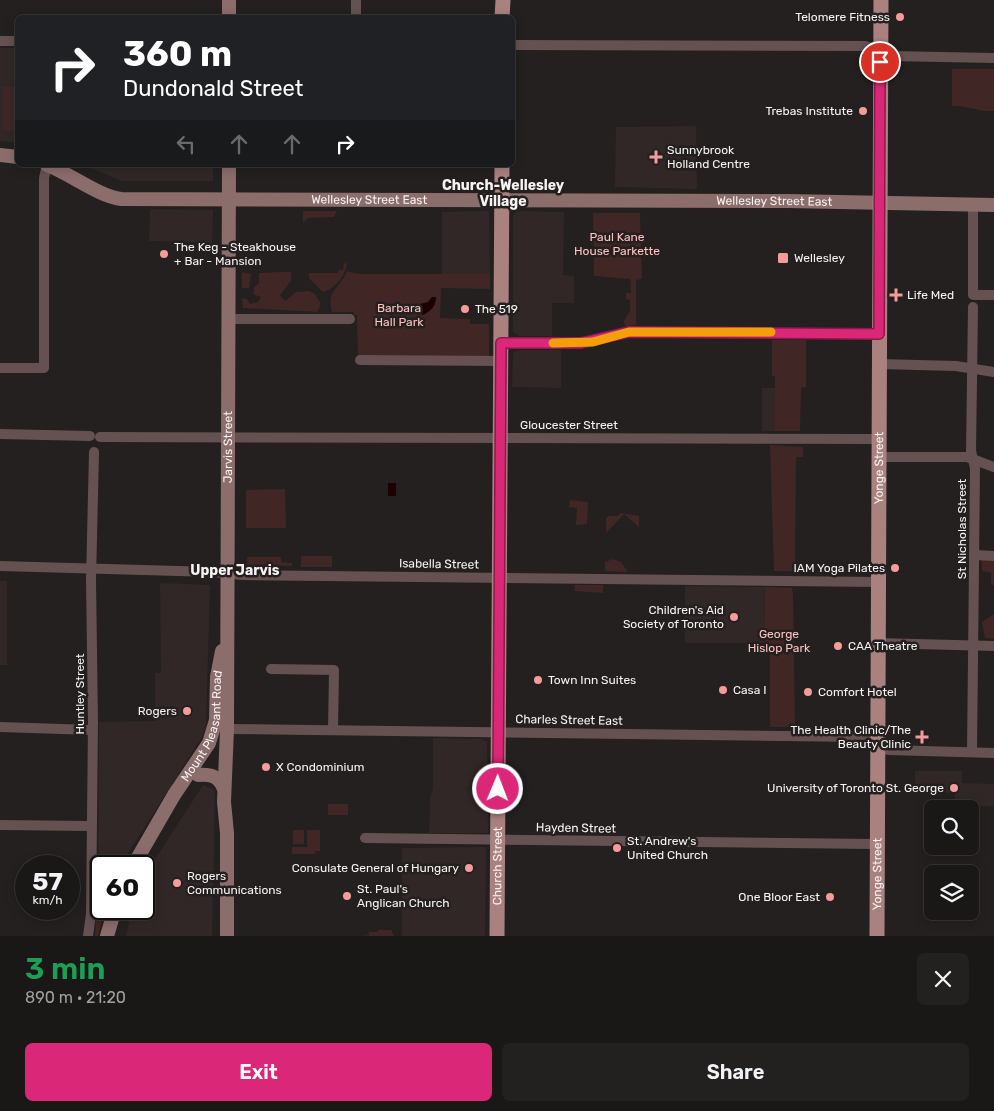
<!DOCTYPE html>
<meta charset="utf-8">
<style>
body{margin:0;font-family:Rubik,sans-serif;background:#232120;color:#f1f3f6;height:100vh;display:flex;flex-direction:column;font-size:19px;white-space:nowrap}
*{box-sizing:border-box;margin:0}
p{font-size:16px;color:#9fa0a1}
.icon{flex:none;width:28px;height:28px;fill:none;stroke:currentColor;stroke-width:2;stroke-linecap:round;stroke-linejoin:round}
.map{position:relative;height:936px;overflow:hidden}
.sheet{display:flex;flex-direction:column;background:#1a1817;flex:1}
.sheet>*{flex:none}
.banner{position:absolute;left:15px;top:15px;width:500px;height:152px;border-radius:8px;box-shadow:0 2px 12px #0003,0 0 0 1px #383736;background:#202124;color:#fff;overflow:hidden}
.tools{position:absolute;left:924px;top:800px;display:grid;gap:10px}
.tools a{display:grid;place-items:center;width:55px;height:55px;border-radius:8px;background:#1a1817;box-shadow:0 2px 12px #0003,0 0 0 1px #383736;font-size:25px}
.speed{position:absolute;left:15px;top:855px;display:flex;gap:10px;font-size:25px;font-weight:700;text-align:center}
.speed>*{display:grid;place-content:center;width:65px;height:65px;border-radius:50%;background:#1a1817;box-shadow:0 2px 12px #0003,0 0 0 1px #383736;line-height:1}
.speed small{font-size:12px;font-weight:400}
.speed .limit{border:2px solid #111;border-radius:8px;background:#fff;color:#111}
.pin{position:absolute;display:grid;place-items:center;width:42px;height:42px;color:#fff;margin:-21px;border:2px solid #fff;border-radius:50%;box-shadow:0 1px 5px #0007}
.me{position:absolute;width:55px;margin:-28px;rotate:1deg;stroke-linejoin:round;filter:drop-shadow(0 0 4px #0008)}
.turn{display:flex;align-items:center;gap:18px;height:105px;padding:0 25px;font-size:22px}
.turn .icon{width:65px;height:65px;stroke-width:2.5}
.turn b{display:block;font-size:35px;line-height:42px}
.lanes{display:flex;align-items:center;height:48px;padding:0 25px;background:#0003;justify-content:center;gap:25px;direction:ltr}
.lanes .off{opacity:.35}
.round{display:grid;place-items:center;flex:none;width:52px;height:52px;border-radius:8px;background:#232120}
.headline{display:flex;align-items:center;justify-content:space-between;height:85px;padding:0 25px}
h1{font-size:30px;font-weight:600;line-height:38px;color:#1e9e55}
.button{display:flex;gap:10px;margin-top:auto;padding:10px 25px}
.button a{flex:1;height:58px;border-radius:8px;background:#db2777;color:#fff;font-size:20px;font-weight:600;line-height:58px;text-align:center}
.button a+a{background:#232120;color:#f1f3f6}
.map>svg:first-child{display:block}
.built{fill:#312727}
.green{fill:#412626}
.water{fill:#1d0002}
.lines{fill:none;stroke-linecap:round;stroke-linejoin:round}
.street{stroke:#655151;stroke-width:10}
.secondary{stroke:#8b6d6c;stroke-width:14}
.primary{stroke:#a98280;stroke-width:15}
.route-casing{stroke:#8e194d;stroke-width:12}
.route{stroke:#db2777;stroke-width:9}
.slow{stroke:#f59e0b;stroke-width:9}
.poi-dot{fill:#f59b9a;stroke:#23201f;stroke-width:2}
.labels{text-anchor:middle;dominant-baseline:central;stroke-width:5;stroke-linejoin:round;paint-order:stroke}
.poi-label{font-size:12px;fill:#f6f3f3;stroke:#23201f;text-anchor:start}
.street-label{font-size:12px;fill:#f6f3f3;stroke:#23201f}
.park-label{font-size:12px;fill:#ffc2c0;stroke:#23201f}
.neighbourhood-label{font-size:14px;font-weight:bold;fill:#f6f3f3;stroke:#23201f}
</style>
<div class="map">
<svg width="994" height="936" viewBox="0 0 994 936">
<rect width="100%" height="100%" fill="#23201f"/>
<g class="built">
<polygon points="0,48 17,48 17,143 0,141"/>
<polygon points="696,126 697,189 615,187 616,127"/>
<polygon points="84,165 213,165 213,181 121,181"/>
<polygon points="150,209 213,210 212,247 197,247 197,242 149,241"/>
<polygon points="489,211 490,274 442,274 442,212"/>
<polygon points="516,211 564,212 563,275 574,276 574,303 552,303 552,336 520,336 513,332 513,216"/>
<polygon points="519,350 561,350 561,388 512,387 513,355 514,352"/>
<polygon points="762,388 775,388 774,431 762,431"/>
<rect x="0" y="581" width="7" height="84"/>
<polygon points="160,583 210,585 206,725 202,737 120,866 101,866 101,880 98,881 99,722 155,721 155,673 161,673"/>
<polygon points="685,586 765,587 764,643 685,643"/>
<polygon points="433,738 482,739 487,742 488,833 429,833 430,797 433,789"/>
<polygon points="915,771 962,771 962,783 994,784 994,806 955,806 955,793 915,792"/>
<polygon points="203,785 215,790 212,936 126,936 132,909 144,909 144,880 150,867"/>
<polygon points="486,847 485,936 402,936 402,848"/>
</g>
<g class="green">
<path d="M 952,69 L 994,69 L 994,111 C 979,112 966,105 952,106 Z"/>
<rect x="3" y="87" width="14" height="44"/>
<polygon points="303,211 337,211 334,217 308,218 303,223"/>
<polygon points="593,213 640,213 642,279 636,280 636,325 625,326 624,321 630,311 630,300 626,299 626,293 631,293 630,279 594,276"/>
<path d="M 344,263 L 347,264 C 344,277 336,288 323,292 L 309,278 L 309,273 L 338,273 L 339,270 L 343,270 Z"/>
<path d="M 347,271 L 358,274 L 490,274 L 490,289 L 441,288 L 440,318 L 470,319 L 470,324 L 489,324 L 489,357 L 358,355 L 357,315 L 354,315 L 354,312 L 332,312 C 326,290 340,289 347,271 Z"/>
<polygon points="242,272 251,274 249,288 242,288"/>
<polygon points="280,272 291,272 291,281 280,295 285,301 296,292 309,291 315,294 321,304 317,312 243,308 242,298 247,299 250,304 258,302 261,297 253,294 254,287 259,283 259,273"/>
<polygon points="772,340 806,340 806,387 801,388 800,431 774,431 775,376 772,376"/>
<polygon points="770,445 803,447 803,457 796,457 795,567 802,567 800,574 793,571 774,571"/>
<polygon points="285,489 286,528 246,528 246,490"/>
<polygon points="570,500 588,502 587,524 576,525 577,508 569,507"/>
<polygon points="621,513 639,516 639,527 624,514 606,533 606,518 609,516 618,516"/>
<rect x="301" y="556" width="31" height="11"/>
<polygon points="247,557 281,557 281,562 292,563 292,566 247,565"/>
<polygon points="613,559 621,562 628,572 605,571 605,562"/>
<polygon points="982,560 994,560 994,585 991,584 991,573 982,571"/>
<polygon points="575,585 603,585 603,593 574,591"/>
<polygon points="765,587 792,588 793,594 795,727 770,727 770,653 764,652"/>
<polygon points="994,614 994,639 985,638 982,622"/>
<rect x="328" y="804" width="20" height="11"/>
<rect x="293" y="830" width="11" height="14"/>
<polygon points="307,830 320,830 320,851 315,851 315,854 292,854 292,847 307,847"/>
<polygon points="98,883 101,883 101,909 105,909 98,936 95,936"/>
<polygon points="378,930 391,930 394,936 363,936 369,935 369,932 378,932"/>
</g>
<g class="water">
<path d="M 432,297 L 436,297 C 436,306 431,311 423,315 L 416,312 L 416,305 L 428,302 Z"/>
<rect x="388" y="483" width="8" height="13"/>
</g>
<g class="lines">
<g class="street">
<polyline points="356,18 356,0"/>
<polyline points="0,41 18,41"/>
<polyline points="512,45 866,46 890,56 994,58"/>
<polyline points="973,205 973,295 994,295"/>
<polyline points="229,319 350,319"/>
<polyline points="501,343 581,343 629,332 879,334"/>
<polyline points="360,360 501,361"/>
<polyline points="879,364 956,366 994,372"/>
<polyline points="0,368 44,368 44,178 47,165"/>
<polyline points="0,434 90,436"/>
<polyline points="100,437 879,439"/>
<polyline points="879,457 967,457 994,467"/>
<polyline points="975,555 994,556"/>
<polyline points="0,566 214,572 242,575 878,582"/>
<polyline points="877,643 994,646"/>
<polyline points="271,669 334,670 333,729"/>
<polyline points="0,727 92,730"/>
<polyline points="227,729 860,737 888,750 994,753"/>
<polyline points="972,752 975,468 971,451 973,307"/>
<polyline points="0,825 91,826"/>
<polyline points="365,838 876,844"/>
<polyline points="88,936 91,914 93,723 91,580 94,452"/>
</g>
<g class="secondary">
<polyline points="229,18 229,0"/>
<polyline points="0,155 18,157"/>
<path id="s1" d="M 47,165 C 71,174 98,196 121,199 L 787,201 L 994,205"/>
<path d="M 198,775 C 211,774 219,776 224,789"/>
<path id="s2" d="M 133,866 L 174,795 L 209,743 L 216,720 L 217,677 L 222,651"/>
<polyline points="107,936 115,909"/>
<path id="s3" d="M 227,936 L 227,833 L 224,802 L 227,729 L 229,165"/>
</g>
<g class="primary">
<polyline points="502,18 503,0"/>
<path id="s4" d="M 497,936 L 502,165"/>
<path id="s5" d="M 877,936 L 881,0"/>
</g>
</g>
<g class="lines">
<g class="route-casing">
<polyline id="route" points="498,789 501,343 581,343 629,332 879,334 880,62"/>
</g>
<use href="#route" class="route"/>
<polyline class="slow" points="553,343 593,342 629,332 771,332"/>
</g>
<g class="poi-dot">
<circle cx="900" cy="17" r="5"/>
<circle cx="863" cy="111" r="5"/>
<path d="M653.5 149.5h5v5h5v5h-5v5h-5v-5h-5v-5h5z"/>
<circle cx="164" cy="254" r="5"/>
<rect x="777" y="252" width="12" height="12" rx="2.5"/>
<path d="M893.5 287.5h5v5h5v5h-5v5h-5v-5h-5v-5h5z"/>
<circle cx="465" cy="309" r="5"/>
<circle cx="895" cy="568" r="5"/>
<circle cx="734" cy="617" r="5"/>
<circle cx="838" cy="646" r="5"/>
<circle cx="538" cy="680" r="5"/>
<circle cx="723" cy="690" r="5"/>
<circle cx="808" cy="692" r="5"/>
<circle cx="187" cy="711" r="5"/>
<path d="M919.5 729.5h5v5h5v5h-5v5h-5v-5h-5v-5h5z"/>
<circle cx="266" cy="767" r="5"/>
<circle cx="954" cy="788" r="5"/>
<circle cx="617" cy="848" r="5"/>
<circle cx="469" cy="868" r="5"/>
<circle cx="177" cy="883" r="5"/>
<circle cx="347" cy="896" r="5"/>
<circle cx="830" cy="897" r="5"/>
</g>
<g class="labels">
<g class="poi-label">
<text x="890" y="17" text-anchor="end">Telomere Fitness</text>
<text x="853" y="111" text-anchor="end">Trebas Institute</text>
<text x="667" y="150">Sunnybrook<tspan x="667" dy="14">Holland Centre</tspan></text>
<text x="174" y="247">The Keg - Steakhouse<tspan x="174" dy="14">+ Bar - Mansion</tspan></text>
<text x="794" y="258">Wellesley</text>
<text x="907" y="295">Life Med</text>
<text x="475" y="309">The 519</text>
<text x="885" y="568" text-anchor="end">IAM Yoga Pilates</text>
<text x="724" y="610" text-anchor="end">Children's Aid<tspan x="724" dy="14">Society of Toronto</tspan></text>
<text x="848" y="646">CAA Theatre</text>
<text x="548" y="680">Town Inn Suites</text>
<text x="733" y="690">Casa I</text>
<text x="818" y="692">Comfort Hotel</text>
<text x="177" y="711" text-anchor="end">Rogers</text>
<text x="911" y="730" text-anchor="end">The Health Clinic/The<tspan x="911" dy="14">Beauty Clinic</tspan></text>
<text x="276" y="767">X Condominium</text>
<text x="944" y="788" text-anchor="end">University of Toronto St. George</text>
<text x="627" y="841">St. Andrew's<tspan x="627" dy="14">United Church</tspan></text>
<text x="459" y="868" text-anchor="end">Consulate General of Hungary</text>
<text x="187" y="876">Rogers<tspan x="187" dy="14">Communications</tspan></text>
<text x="357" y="889">St. Paul's<tspan x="357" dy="14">Anglican Church</tspan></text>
<text x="820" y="897" text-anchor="end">One Bloor East</text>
</g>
<g class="street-label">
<text stroke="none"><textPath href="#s1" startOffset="330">Wellesley Street East</textPath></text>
<text stroke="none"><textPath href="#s1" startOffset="735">Wellesley Street East</textPath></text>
<text x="569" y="425">Gloucester Street</text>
<text stroke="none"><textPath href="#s3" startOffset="489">Jarvis Street</textPath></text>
<text stroke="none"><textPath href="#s5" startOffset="468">Yonge Street</textPath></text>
<text transform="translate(962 529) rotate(-90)">St Nicholas Street</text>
<text transform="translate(439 564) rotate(1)">Isabella Street</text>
<text transform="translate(80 694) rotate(-90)">Huntley Street</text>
<text transform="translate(569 720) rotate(1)">Charles Street East</text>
<text stroke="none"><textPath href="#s2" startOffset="159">Mount Pleasant Road</textPath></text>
<text transform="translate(576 828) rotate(1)">Hayden Street</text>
<text stroke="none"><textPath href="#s4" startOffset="70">Church Street</textPath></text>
<text stroke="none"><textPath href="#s5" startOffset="62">Yonge Street</textPath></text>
</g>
<g class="park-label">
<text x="617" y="237">Paul Kane<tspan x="617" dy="14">House Parkette</tspan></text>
<text x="399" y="308">Barbara<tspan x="399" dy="14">Hall Park</tspan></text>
<text x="779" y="634">George<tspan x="779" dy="14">Hislop Park</tspan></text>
</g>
<g class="neighbourhood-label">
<text x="503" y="185">Church-Wellesley<tspan x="503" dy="16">Village</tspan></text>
<text x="235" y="570">Upper Jarvis</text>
</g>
</g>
</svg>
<div class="tools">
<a><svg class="icon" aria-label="search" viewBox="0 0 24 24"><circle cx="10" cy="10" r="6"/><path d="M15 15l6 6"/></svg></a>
<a><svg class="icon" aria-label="layers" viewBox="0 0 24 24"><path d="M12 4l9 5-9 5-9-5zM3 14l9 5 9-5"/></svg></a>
</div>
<div class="speed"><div>57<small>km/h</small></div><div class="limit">60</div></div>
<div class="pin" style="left:880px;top:62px;background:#d93025"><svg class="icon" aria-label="arrive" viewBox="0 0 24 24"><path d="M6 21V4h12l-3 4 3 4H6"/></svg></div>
<svg class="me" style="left:498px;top:789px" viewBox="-20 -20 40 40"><circle r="17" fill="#db2777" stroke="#fff" stroke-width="3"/><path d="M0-11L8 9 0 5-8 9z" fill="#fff"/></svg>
<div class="banner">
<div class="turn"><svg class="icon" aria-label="right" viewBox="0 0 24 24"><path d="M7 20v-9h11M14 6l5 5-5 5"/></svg><div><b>360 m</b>Dundonald Street</div></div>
<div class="lanes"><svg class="icon off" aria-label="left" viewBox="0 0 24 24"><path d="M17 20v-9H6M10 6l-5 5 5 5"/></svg><svg class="icon off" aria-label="ahead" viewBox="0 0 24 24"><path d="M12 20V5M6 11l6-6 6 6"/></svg><svg class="icon off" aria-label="ahead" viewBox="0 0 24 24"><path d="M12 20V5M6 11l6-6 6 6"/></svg><svg class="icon" aria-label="right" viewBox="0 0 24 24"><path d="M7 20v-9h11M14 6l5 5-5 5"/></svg></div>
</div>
</div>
<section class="sheet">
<div class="headline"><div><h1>3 min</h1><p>890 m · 21:20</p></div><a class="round"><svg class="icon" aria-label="close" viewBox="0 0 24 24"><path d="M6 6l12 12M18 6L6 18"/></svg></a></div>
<div class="button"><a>Exit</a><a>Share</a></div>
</section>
